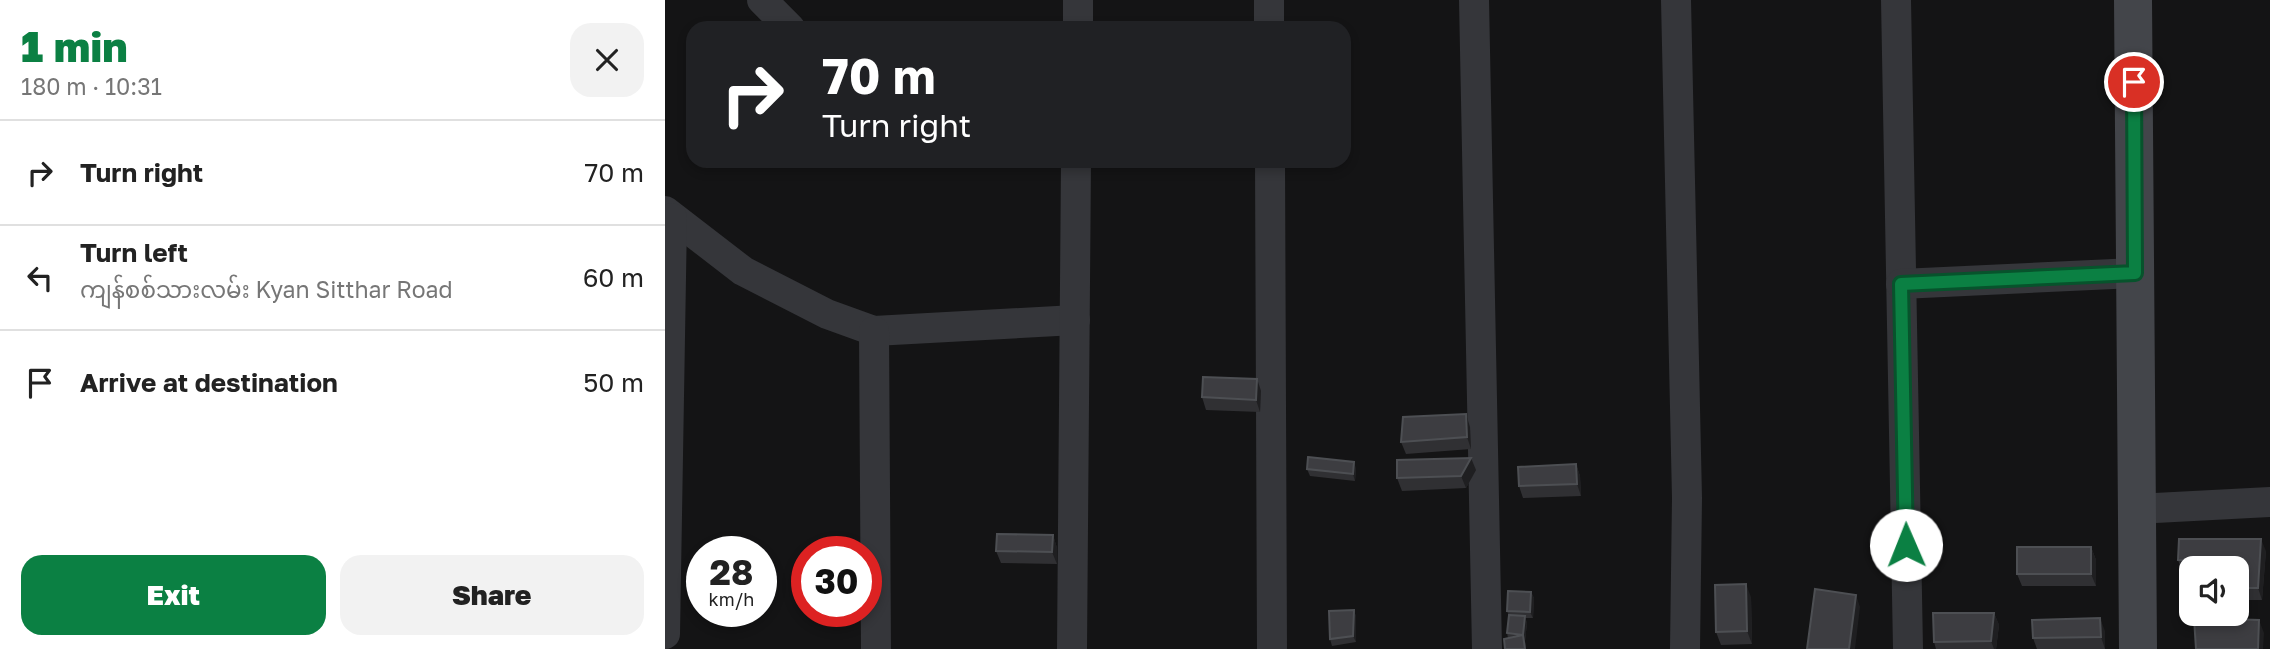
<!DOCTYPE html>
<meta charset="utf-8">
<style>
body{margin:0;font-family:"Golos Text","Noto Sans Myanmar",sans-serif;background:#f2f2f2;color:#222;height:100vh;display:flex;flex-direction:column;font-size:26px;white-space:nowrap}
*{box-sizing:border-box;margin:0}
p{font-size:23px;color:#767676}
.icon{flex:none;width:38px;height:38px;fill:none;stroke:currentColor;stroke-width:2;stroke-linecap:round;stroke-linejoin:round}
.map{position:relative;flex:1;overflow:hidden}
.sheet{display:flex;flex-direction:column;background:#fff;width:665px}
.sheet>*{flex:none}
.hud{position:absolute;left:21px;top:21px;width:665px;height:147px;border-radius:21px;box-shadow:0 4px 10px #0003;background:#202124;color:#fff;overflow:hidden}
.fabs{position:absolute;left:1514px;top:556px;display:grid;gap:14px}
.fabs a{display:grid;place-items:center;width:70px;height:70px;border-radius:14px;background:#fff;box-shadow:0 4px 10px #0003;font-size:35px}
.speed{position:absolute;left:21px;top:536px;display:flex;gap:14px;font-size:35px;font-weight:700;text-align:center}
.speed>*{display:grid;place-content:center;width:91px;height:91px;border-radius:50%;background:#fff;box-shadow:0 4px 10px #0003;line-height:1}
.speed small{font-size:18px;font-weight:400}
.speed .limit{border:10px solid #d22;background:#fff;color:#111}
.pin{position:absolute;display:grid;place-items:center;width:60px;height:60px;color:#fff;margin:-30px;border:4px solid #fff;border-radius:50%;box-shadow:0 2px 7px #0007}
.me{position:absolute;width:77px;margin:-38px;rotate:359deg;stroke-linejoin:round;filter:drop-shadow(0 0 5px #0008)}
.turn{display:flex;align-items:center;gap:24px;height:147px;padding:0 21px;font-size:32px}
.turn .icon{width:91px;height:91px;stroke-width:2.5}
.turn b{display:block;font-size:49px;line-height:60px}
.round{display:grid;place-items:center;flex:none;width:74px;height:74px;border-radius:21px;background:#f2f2f2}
.head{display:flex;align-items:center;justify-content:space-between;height:119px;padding:0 21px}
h1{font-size:42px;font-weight:800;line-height:52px;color:#0b8043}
.action{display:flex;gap:14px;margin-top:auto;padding:14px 21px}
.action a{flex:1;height:80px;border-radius:21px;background:#0b8043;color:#fff;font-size:28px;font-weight:800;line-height:80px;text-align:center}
.action a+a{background:#f2f2f2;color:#222}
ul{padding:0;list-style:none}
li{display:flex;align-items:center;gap:21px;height:105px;padding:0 21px;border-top:2px solid #e0e0e0}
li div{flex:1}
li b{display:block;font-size:26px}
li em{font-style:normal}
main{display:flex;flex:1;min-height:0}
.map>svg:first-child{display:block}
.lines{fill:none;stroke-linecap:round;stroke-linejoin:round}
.minor{stroke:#35363a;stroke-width:30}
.secondary{stroke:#43454a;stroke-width:38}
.wall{fill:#303033}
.shaded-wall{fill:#1f1f21}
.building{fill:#3d3d41;stroke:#4d4f53;stroke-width:2}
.route-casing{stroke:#07532c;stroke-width:18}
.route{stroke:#0b8043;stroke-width:12}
</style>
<main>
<section class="sheet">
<div class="head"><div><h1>1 min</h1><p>180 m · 10:31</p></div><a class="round"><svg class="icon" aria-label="close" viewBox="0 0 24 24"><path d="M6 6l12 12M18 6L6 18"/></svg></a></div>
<ul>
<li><svg class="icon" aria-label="right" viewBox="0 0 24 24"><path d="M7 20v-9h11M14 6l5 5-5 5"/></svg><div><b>Turn right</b></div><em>70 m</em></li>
<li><svg class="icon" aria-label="left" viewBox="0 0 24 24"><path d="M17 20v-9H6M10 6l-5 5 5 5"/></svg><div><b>Turn left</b><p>ကျန်စစ်သားလမ်း Kyan Sitthar Road</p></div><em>60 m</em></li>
<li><svg class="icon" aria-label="arrive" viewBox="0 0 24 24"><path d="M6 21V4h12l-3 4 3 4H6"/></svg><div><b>Arrive at destination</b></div><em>50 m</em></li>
</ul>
<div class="action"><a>Exit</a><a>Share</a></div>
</section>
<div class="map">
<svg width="1605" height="649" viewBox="0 0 1605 649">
<rect width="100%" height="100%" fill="#141415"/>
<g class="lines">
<g class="minor">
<polyline points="97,0 125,28"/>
<polyline points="604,0 604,28"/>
<polyline points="809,0 822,649"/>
<polyline points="1011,0 1022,498 1020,649"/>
<polyline points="1231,0 1243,649"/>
<polyline points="413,28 413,0"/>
<polyline points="605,161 607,649"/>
<polyline points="0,211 78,271 162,314 209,331 410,320"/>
<polyline points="1236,284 1470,273"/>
<polyline points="209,331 211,649"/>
<polyline points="1471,509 1605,502"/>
<polyline points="0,634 7,218"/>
<polyline points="407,649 411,161"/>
</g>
<polyline class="secondary" points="1468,0 1473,649"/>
</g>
<g class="wall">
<polygon points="592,379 596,391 595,412 541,410 537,397"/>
<polygon points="805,427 806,449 741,454 736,442"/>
<polygon points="911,464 915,476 916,496 858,498 854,486"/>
<polygon points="691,468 690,481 645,476 642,469"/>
<polygon points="811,470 801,488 737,491 732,478"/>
<polygon points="388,535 392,548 392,564 336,563 331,551"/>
<polygon points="1426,547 1431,560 1431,586 1357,586 1352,574"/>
<polygon points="1601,551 1597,600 1572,600 1572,569 1526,569 1526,572 1517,572 1513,560"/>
<polygon points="866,592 869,598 868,618 860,618 862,623 860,641 861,649 840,649 843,638 842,633 844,616 842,611"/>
<polygon points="1086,597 1087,644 1056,645 1051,632"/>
<polygon points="689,610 691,617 691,642 667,646 665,639"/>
<polygon points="1329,613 1334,625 1331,649 1271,649 1269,642"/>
<polygon points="1440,631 1440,649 1372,649 1368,638"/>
</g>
<g class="shaded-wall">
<polygon points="592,379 596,391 595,412 591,400"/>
<polygon points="801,414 805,427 806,449 802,437"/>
<polygon points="806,458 811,470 801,488 796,476"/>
<polygon points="689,462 691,468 690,481 688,474"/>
<polygon points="911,464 915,476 916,496 912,484"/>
<polygon points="388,535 392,548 392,564 387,552"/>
<polygon points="1596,539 1601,551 1597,600 1593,588"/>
<polygon points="1426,547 1431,560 1431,586 1426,574"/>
<polygon points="1081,584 1086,597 1087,644 1082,631"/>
<polygon points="866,592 869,598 868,618 865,612"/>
<polygon points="1191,595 1195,607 1190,649 1184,649"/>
<polygon points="689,610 691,617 691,642 688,636"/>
<polygon points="1329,613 1334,625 1331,649 1329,649 1326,641"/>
<polygon points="860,616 862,623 860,641 861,649 860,649 858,635"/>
<polygon points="1435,618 1440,631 1440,649 1436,637"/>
<polygon points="1594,620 1599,633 1598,649 1593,649"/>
</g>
<g class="building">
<polygon points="538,377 592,379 591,400 537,397"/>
<polygon points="801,414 802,437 736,442 738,417"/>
<polygon points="643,457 689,462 688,474 642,469"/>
<polygon points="806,458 796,476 732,478 732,460"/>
<polygon points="911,464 912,484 854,486 853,467"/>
<polygon points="332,534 388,535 387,552 331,551"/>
<polygon points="1514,539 1596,539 1593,588 1572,588 1572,569 1543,569 1543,563 1561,561 1513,560"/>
<rect x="1352" y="547" width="74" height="27"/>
<polygon points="1081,584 1082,631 1051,632 1050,585"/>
<polygon points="1150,589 1191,595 1184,649 1142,649"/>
<polygon points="843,591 866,592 865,612 842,611"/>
<polygon points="689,610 688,636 665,639 664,611"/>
<polygon points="1268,613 1329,613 1326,641 1269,642"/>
<polygon points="844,615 860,616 858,635 860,649 840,649 839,639 858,635 842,633"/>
<polygon points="1435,618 1436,637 1368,638 1367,620"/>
<polygon points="1529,618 1594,620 1593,649 1531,649"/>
</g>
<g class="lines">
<g class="route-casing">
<polyline id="route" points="1241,545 1236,284 1470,273 1469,82"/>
</g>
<use href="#route" class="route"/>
</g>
</svg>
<div class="fabs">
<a><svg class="icon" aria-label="sound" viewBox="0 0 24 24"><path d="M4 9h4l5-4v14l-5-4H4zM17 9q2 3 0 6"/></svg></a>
</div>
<div class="speed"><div>28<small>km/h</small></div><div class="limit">30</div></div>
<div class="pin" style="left:1469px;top:82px;background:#d93025"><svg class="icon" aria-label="arrive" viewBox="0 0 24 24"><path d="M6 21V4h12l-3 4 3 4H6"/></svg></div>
<svg class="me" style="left:1241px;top:545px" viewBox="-20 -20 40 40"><circle r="19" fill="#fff"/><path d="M0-13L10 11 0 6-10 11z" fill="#0b8043"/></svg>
<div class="hud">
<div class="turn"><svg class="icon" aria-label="right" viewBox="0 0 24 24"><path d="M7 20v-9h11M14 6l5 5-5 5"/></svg><div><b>70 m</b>Turn right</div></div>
</div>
</div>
</main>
